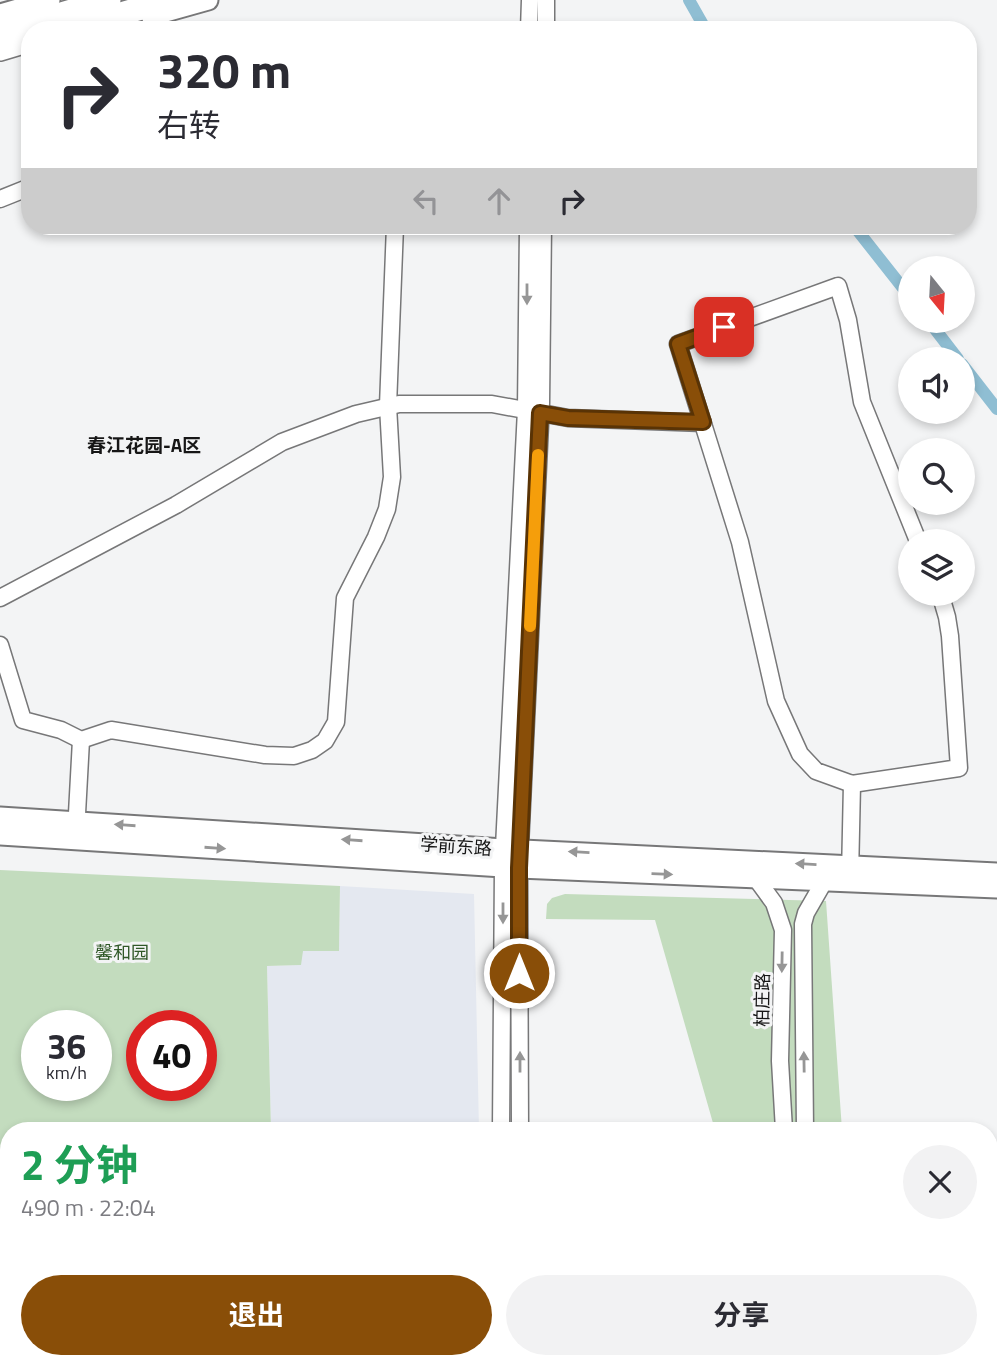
<!DOCTYPE html>
<html lang="zh">
<meta charset="utf-8">
<style>
body{margin:0;font-family:"Titillium Web","Noto Sans SC",sans-serif;background:#f2f2f3;color:#2b2b33;height:100vh;display:flex;flex-direction:column;font-size:26px;white-space:nowrap}
*{box-sizing:border-box;margin:0}
p{font-size:23px;color:#7c7c81}
.icon{flex:none;width:38px;height:38px;fill:none;stroke:currentColor;stroke-width:2;stroke-linecap:round;stroke-linejoin:round}
.map{position:relative;flex:1;overflow:hidden}
.side{position:absolute;left:0px;top:1122px;width:998px;height:247px;display:flex;flex-direction:column;background:#fff;border-radius:28px 28px 0 0;box-shadow:0 4px 10px #0003}
.side>*{flex:none}
.banner{position:absolute;left:21px;top:21px;width:956px;height:214px;border-radius:28px;box-shadow:0 4px 10px #0003;background:#fff;color:#2b2b33;overflow:hidden}
.needle{width:46px;rotate:162deg}
.controls{position:absolute;left:898px;top:256px;display:grid;gap:14px}
.controls a{display:grid;place-items:center;width:77px;height:77px;border-radius:50%;background:#fff;box-shadow:0 4px 10px #0003;font-size:35px}
.speed{position:absolute;left:21px;top:1010px;display:flex;gap:14px;font-size:35px;font-weight:700;text-align:center}
.speed>*{display:grid;place-content:center;width:91px;height:91px;border-radius:50%;background:#fff;box-shadow:0 4px 10px #0003;line-height:1}
.speed small{font-size:18px;font-weight:400}
.speed .limit{border:10px solid #d22;background:#fff;color:#111}
.pin{position:absolute;display:grid;place-items:center;width:60px;height:60px;color:#fff;margin:-30px;border-radius:14px;box-shadow:0 4px 10px #0006}
.me{position:absolute;width:77px;margin:-38px;rotate:0deg;stroke-linejoin:round;filter:drop-shadow(0 0 5px #0008)}
.turn{display:flex;align-items:center;gap:24px;height:147px;padding:0 21px;font-size:32px}
.turn .icon{width:91px;height:91px;stroke-width:2.5}
.turn b{display:block;font-size:49px;line-height:60px}
.lanes{display:flex;align-items:center;height:66px;padding:0 21px;background:#0003;justify-content:center;gap:35px;direction:ltr}
.lanes .off{opacity:.35}
.round{display:grid;place-items:center;flex:none;width:74px;height:74px;border-radius:37px;background:#f2f2f3}
.overview{display:flex;align-items:center;justify-content:space-between;height:119px;padding:0 21px}
h1{font-size:42px;font-weight:700;line-height:52px;color:#1e9e55}
.cta{display:flex;gap:14px;margin-top:auto;padding:14px 21px}
.cta a{flex:1;height:80px;border-radius:42px;background:#894e08;color:#fff;font-size:28px;font-weight:700;line-height:80px;text-align:center}
.cta a+a{background:#f2f2f3;color:#2b2b33}
.map>svg:first-child{display:block}
.built{fill:#e4e8f0}
.green{fill:#c3dcbe;fill-rule:evenodd}
.lines{fill:none;stroke-linecap:round;stroke-linejoin:round}
.canal{stroke:#8fbed3;stroke-width:12}
.minor-casing{stroke:#777778;stroke-width:19}
.major-casing{stroke:#777778;stroke-width:23}
.highway-casing{stroke:#777778;stroke-width:26}
.minor{stroke:#fff;stroke-width:16}
.major{stroke:#fff;stroke-width:19}
.highway{stroke:#fff;stroke-width:23}
.oneway{fill:#969696}
.route-casing{stroke:#593305;stroke-width:18}
.route{stroke:#894e08;stroke-width:12}
.slow{stroke:#f59e0b;stroke-width:12}
.labels{text-anchor:middle;dominant-baseline:central;stroke-width:6;stroke-linejoin:round;paint-order:stroke}
.street-label{font-size:18px;fill:#161616;stroke:#f3f4f5}
.park-label{font-size:18px;fill:#305828;stroke:#f3f4f5}
.neighbourhood-label{font-size:19px;font-weight:bold;fill:#161616;stroke:#f3f4f5}
</style>
<div class="map">
<svg width="997" height="1368" viewBox="0 0 997 1368">
<rect width="100%" height="100%" fill="#f3f4f5"/>
<polygon class="built" points="340,886 474,894 479,1130 271,1130 267,966 300,965 302,951 339,951"/>
<g class="green">
<path d="M 0,870 L 340,886 L 339,951 L 303,951 L 301,965 L 267,966 L 271,1130 L 9,1130 L 9,1360 L 485,1360 L 485,1368 L 0,1368 ZM 37,1026 L 96,1026 L 96,1085 L 37,1085 ZM 142,1026 L 201,1026 L 201,1085 L 142,1085 Z"/>
<polygon points="565,894 826,901 842,1130 715,1130 655,920 546,919 547,904 552,898"/>
</g>
<g class="lines">
<g class="canal">
<polyline points="689,0 706,30"/>
<polyline points="854,226 910,297"/>
<polyline points="928,320 958,359"/>
<polyline points="962,364 997,409"/>
</g>
<g class="minor-casing">
<g id="minor">
<polyline points="529,30 530,0"/>
<polyline points="546,30 546,0"/>
<polyline points="0,199 30,187"/>
<polyline points="918,541 862,402 848,320 838,286 678,344 740,542 776,701 800,754 816,771 852,784 959,768 950,636 947,617 940,593"/>
<polyline points="0,598 176,505 282,442 356,414 399,404 492,404 568,418 703,423"/>
<polyline points="0,645 23,720 61,730 81,740 111,730 265,755 294,756 312,750 325,741 336,722 345,598 376,537 387,509 392,477 388,406 395,226"/>
<polyline points="76,832 81,740"/>
<polyline points="850,876 852,784"/>
<polyline points="755,877 774,903 783,930 780,1061 784,1130"/>
<polyline points="501,1130 503,867 526,410 528,226"/>
<polyline points="520,1130 519,868 541,403 543,226"/>
<polyline points="805,1130 803,924 806,913 825,880"/>
<polyline points="501,1360 501,1368"/>
<polyline points="521,1360 521,1368"/>
<polyline points="819,1360 821,1368"/>
<polyline points="841,1360 843,1368"/>
<polyline points="698,1368 724,1360"/>
</g>
</g>
<g class="major-casing">
<g id="major">
<polyline points="0,14 50,0"/>
<polyline points="151,16 208,0"/>
<polyline points="0,817 504,849 997,873"/>
<polyline points="0,835 519,868 997,888"/>
</g>
</g>
<g class="highway-casing">
<g id="highway">
<polyline points="66,30 169,0"/>
<polyline points="0,32 109,0"/>
<polyline points="0,49 30,40"/>
</g>
</g>
<use href="#minor" class="minor"/>
<use href="#major" class="major"/>
<use href="#highway" class="highway"/>
</g>
<defs><path id="oneway-solid" d="M-6-.8H1V-3.2L6.5 0L1 3.2V.8H-6Z" transform="scale(1.75)"/></defs>
<g class="oneway">
<use href="#oneway-solid" transform="translate(527 294) rotate(90)"/>
<use href="#oneway-solid" transform="translate(125 825) rotate(-176)"/>
<use href="#oneway-solid" transform="translate(352 840) rotate(-176)"/>
<use href="#oneway-solid" transform="translate(215 848) rotate(4)"/>
<use href="#oneway-solid" transform="translate(579 852) rotate(-177)"/>
<use href="#oneway-solid" transform="translate(806 864) rotate(-177)"/>
<use href="#oneway-solid" transform="translate(662 874) rotate(2)"/>
<use href="#oneway-solid" transform="translate(503 913) rotate(90)"/>
<use href="#oneway-solid" transform="translate(782 962) rotate(91)"/>
<use href="#oneway-solid" transform="translate(520 1062) rotate(-90)"/>
<use href="#oneway-solid" transform="translate(804 1062) rotate(-91)"/>
</g>
<g class="lines">
<g class="route-casing">
<polyline id="route" points="519,973 519,868 540,413 568,418 703,422 678,344 724,327"/>
</g>
<use href="#route" class="route"/>
<polyline class="slow" points="530,626 538,455"/>
</g>
<g class="labels">
<g class="street-label">
<text transform="translate(456 846) rotate(4)">学前东路</text>
<text transform="translate(762 1000) rotate(-89)">柏庄路</text>
</g>
<g class="park-label">
<text x="122" y="952">馨和园</text>
</g>
<g class="neighbourhood-label">
<text x="144" y="444">春江花园-A区</text>
</g>
</g>
</svg>
<div class="controls">
<a><svg class="needle" viewBox="-14 -14 28 28"><path d="M0-13l5 13h-10z" fill="#e53935"/><path d="M0 13l5-13h-10z" fill="#7c7c81"/></svg></a>
<a><svg class="icon" aria-label="sound" viewBox="0 0 24 24"><path d="M4 9h4l5-4v14l-5-4H4zM17 9q2 3 0 6"/></svg></a>
<a><svg class="icon" aria-label="search" viewBox="0 0 24 24"><circle cx="10" cy="10" r="6"/><path d="M15 15l6 6"/></svg></a>
<a><svg class="icon" aria-label="layers" viewBox="0 0 24 24"><path d="M12 4l9 5-9 5-9-5zM3 14l9 5 9-5"/></svg></a>
</div>
<div class="speed"><div>36<small>km/h</small></div><div class="limit">40</div></div>
<div class="pin" style="left:724px;top:327px;background:#d93025"><svg class="icon" aria-label="arrive" viewBox="0 0 24 24"><path d="M6 21V4h12l-3 4 3 4H6"/></svg></div>
<svg class="me" style="left:519px;top:973px" viewBox="-20 -20 40 40"><circle r="17" fill="#894e08" stroke="#fff" stroke-width="3"/><path d="M0-11L8 9 0 5-8 9z" fill="#fff"/></svg>
<div class="banner">
<div class="turn"><svg class="icon" aria-label="right" viewBox="0 0 24 24"><path d="M7 20v-9h11M14 6l5 5-5 5"/></svg><div><b>320 m</b>右转</div></div>
<div class="lanes"><svg class="icon off" aria-label="left" viewBox="0 0 24 24"><path d="M17 20v-9H6M10 6l-5 5 5 5"/></svg><svg class="icon off" aria-label="ahead" viewBox="0 0 24 24"><path d="M12 20V5M6 11l6-6 6 6"/></svg><svg class="icon" aria-label="right" viewBox="0 0 24 24"><path d="M7 20v-9h11M14 6l5 5-5 5"/></svg></div>
</div>
<section class="side">
<div class="overview"><div><h1>2 分钟</h1><p>490 m · 22:04</p></div><a class="round"><svg class="icon" aria-label="close" viewBox="0 0 24 24"><path d="M6 6l12 12M18 6L6 18"/></svg></a></div>
<div class="cta"><a>退出</a><a>分享</a></div>
</section>
</div>
